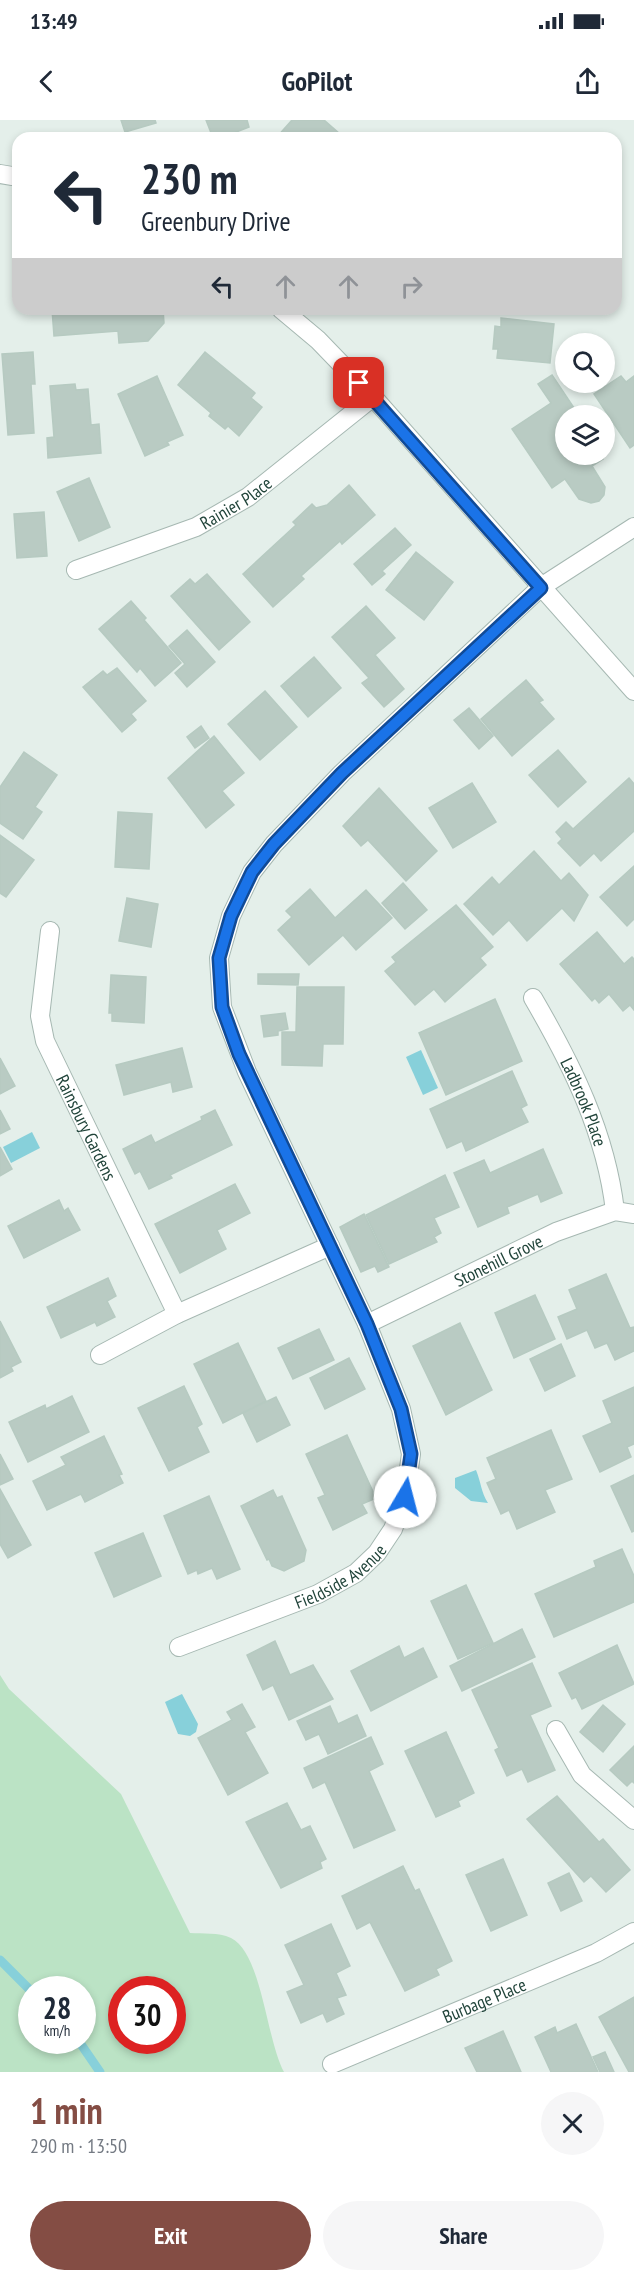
<!DOCTYPE html>
<meta charset="utf-8">
<style>
body{margin:0;font-family:"PT Sans Narrow",sans-serif;background:#f6f6f7;color:#1f2937;height:100vh;display:flex;flex-direction:column;font-size:22px;white-space:nowrap}
*{box-sizing:border-box;margin:0}
p{font-size:20px;color:#747a83}
.icon{flex:none;width:33px;height:33px;fill:none;stroke:currentColor;stroke-width:2;stroke-linecap:round;stroke-linejoin:round}
.map{position:relative;height:1952px;overflow:hidden}
.sheet{display:flex;flex-direction:column;background:#fff;flex:1}
.sheet>*{flex:none}
.banner{position:absolute;left:12px;top:12px;width:610px;height:183px;border-radius:18px;box-shadow:0 3px 9px #0003;background:#fff;color:#1f2937;overflow:hidden}
.tools{position:absolute;left:555px;top:213px;display:grid;gap:12px}
.tools a{display:grid;place-items:center;width:60px;height:60px;border-radius:50%;background:#fff;box-shadow:0 3px 9px #0003;font-size:30px}
.speed{position:absolute;left:18px;top:1856px;display:flex;gap:12px;font-size:30px;font-weight:700;text-align:center}
.speed>*{display:grid;place-content:center;width:78px;height:78px;border-radius:50%;background:#fff;box-shadow:0 3px 9px #0003;line-height:1}
.speed small{font-size:15px;font-weight:400}
.speed .limit{border:9px solid #d22;background:#fff;color:#111}
.pin{position:absolute;display:grid;place-items:center;width:51px;height:51px;color:#fff;margin:-26px;border-radius:12px;box-shadow:0 3px 9px #0006}
.me{position:absolute;width:66px;margin:-33px;rotate:8deg;stroke-linejoin:round;filter:drop-shadow(0 0 4px #0008)}
.turn{display:flex;align-items:center;gap:21px;height:126px;padding:0 30px;font-size:27px}
.turn .icon{width:78px;height:78px;stroke-width:2.5}
.turn b{display:block;font-size:42px;line-height:51px}
.lanes{display:flex;align-items:center;height:57px;padding:0 30px;background:#0003;justify-content:center;gap:30px;direction:ltr}
.lanes .off{opacity:.35}
.round{display:grid;place-items:center;flex:none;width:63px;height:63px;border-radius:32px;background:#f6f6f7}
.summary{display:flex;align-items:center;justify-content:space-between;height:102px;padding:0 30px}
h1{font-size:36px;font-weight:600;line-height:45px;color:#844d44}
.primary-button{display:flex;gap:12px;margin-top:auto;padding:12px 30px}
.primary-button a{flex:1;height:69px;border-radius:36px;background:#844d44;color:#fff;font-size:24px;font-weight:600;line-height:69px;text-align:center}
.primary-button a+a{background:#f6f6f7;color:#1f2937}
.status{display:flex;justify-content:space-between;align-items:center;height:42px;padding:0 30px;background:#fff;direction:ltr}
.status svg{height:16px;fill:currentColor}
header{display:flex;justify-content:space-between;align-items:center;height:78px;padding:0 30px;background:#fff;font-size:27px;font-weight:600}
.map>svg:first-child{display:block}
.green{fill:#bbe3c5;fill-rule:evenodd}
.water{fill:#87d0da}
.lines{fill:none;stroke-linecap:round;stroke-linejoin:round}
.stream{stroke:#87d0da;stroke-width:9}
.building{fill:#b9cbc3;stroke:#b6cac1;stroke-width:1.5}
.minor-casing{stroke:#a6b8b2;stroke-width:20}
.minor{stroke:#fff;stroke-width:18}
.route-casing{stroke:#114b97;stroke-width:15}
.route{stroke:#1a73e8;stroke-width:10}
.labels{text-anchor:middle;dominant-baseline:central;stroke-width:5;stroke-linejoin:round;paint-order:stroke}
.street-label{font-size:18px;fill:#21443a;stroke:#f6fbf8}
</style>
<div class="status"><b>13:49</b><svg viewBox="0 0 49 12"><path d="M0 12V9h3v3zM5 12V6h3v6zM10 12V3h3v9zM15 12V0h3v12zM26 1h20v11H26zM47 4h2v5h-2z"/></svg></div>
<header><svg class="icon" aria-label="back" viewBox="0 0 24 24"><path d="M15 5l-7 7 7 7"/></svg>GoPilot<svg class="icon" aria-label="share" viewBox="0 0 24 24"><path d="M12 15V3M7 8l5-5 5 5M5 13v7h14v-7"/></svg></header>
<div class="map">
<svg width="634" height="1952" viewBox="0 0 634 1952">
<rect width="100%" height="100%" fill="#e4efea"/>
<path class="green" d="M 0,1555 L 9,1569 L 121,1674 L 190,1813 C 203,1814 218,1812 231,1818 C 262,1833 266,1919 284,1952 L 0,1952 ZM 32,1869 L 82,1869 L 82,1920 L 32,1920 ZM 122,1869 L 172,1869 L 172,1920 L 122,1920 Z"/>
<g class="water">
<polygon points="421,930 438,968 423,975 406,937"/>
<polygon points="32,1012 40,1028 11,1043 3,1027"/>
<path d="M 476,1350 C 481,1362 481,1372 488,1383 L 471,1381 L 455,1368 L 455,1358 Z"/>
<polygon points="182,1574 198,1604 196,1612 190,1616 178,1614 165,1582"/>
</g>
<g class="lines">
<g class="stream">
<polyline points="0,1840 32,1872"/>
<polyline points="78,1920 100,1952"/>
</g>
</g>
<g class="building">
<polygon points="121,0 155,0 156,3 125,12"/>
<polygon points="206,0 247,0 249,7 221,18 213,18"/>
<polygon points="292,0 324,0 341,15 339,18 276,18"/>
<polygon points="52,189 163,189 164,203 148,221 119,223 118,211 54,216"/>
<polygon points="501,198 554,204 550,243 497,238 498,229 493,229 495,206 501,207"/>
<polygon points="33,232 35,264 31,264 34,313 8,315 2,234"/>
<polygon points="205,232 255,273 251,278 262,287 239,316 228,306 225,309 209,296 211,293 178,265"/>
<polygon points="552,255 574,288 571,291 573,296 566,296 566,334 600,334 603,339 592,346 605,367 604,375 599,381 591,383 579,379 565,359 552,368 512,309 551,283 538,264"/>
<polygon points="157,256 183,315 167,322 169,325 145,336 118,274"/>
<polygon points="621,256 626,262 634,256 634,325 630,328 594,274"/>
<polygon points="75,264 76,270 88,269 91,305 99,304 101,333 48,338 47,318 54,317 50,266"/>
<polygon points="89,358 110,407 79,421 57,372"/>
<polygon points="349,365 375,395 342,424 340,421 301,456 304,459 273,487 243,454 296,405 293,402 312,384 316,388 327,385"/>
<polygon points="44,392 47,436 17,438 14,394"/>
<polygon points="395,408 411,425 382,451 385,454 372,465 354,444"/>
<polygon points="416,432 453,462 424,500 386,470"/>
<polygon points="207,454 250,502 219,530 171,476 190,459 195,464"/>
<polygon points="131,481 146,498 144,500 181,543 155,566 140,548 137,552 99,509"/>
<polygon points="366,486 395,518 375,535 404,569 384,587 362,563 369,558 332,517"/>
<polygon points="187,510 215,542 187,567 175,553 185,544 169,526"/>
<polygon points="314,537 341,568 308,597 281,566"/>
<polygon points="117,548 146,581 131,594 136,600 122,612 83,567 103,551 107,555"/>
<polygon points="526,560 543,580 539,582 554,599 512,636 481,599"/>
<polygon points="265,571 297,607 260,640 228,604"/>
<polygon points="469,588 493,616 479,629 454,600"/>
<polygon points="201,606 209,618 195,628 187,617"/>
<polygon points="214,616 244,653 222,671 234,685 206,708 168,658"/>
<polygon points="558,630 586,662 558,687 529,655"/>
<polygon points="24,632 57,655 35,687 42,692 23,719 0,703 0,667"/>
<polygon points="629,658 634,664 634,711 601,741 594,733 580,746 558,723 562,719 556,712 566,702 573,709"/>
<polygon points="472,663 496,702 453,728 429,688"/>
<polygon points="379,668 437,731 406,761 368,720 361,726 343,706"/>
<polygon points="118,692 152,694 149,749 115,747"/>
<polygon points="0,715 34,740 6,777 0,773"/>
<polygon points="534,731 561,761 569,753 588,775 574,801 562,788 527,821 509,800 493,815 464,784 492,757 499,765"/>
<polygon points="634,746 634,799 627,806 600,777"/>
<polygon points="403,763 427,790 405,809 382,783"/>
<polygon points="310,769 335,798 366,770 392,798 356,830 343,815 309,845 278,810 292,797 286,791"/>
<polygon points="127,778 158,784 151,827 119,821"/>
<polygon points="456,785 493,827 480,838 486,845 445,882 434,869 415,885 385,851 396,842 392,837"/>
<polygon points="597,812 624,844 632,837 634,839 634,890 630,885 623,891 609,874 599,883 595,878 592,881 560,844"/>
<polygon points="258,854 299,854 298,865 258,864"/>
<polygon points="111,855 146,857 144,903 112,901 112,893 109,893"/>
<polygon points="297,867 344,867 343,924 323,924 322,946 282,945 282,912 296,912"/>
<polygon points="495,879 522,941 446,975 419,913"/>
<polygon points="285,893 288,909 278,911 278,915 264,917 261,896"/>
<polygon points="182,928 192,967 173,972 171,962 124,975 116,945"/>
<polygon points="0,938 15,966 0,974"/>
<polygon points="512,951 527,985 521,988 528,1002 466,1031 462,1021 447,1028 430,989"/>
<polygon points="0,990 10,1009 0,1014"/>
<polygon points="215,990 232,1025 170,1055 172,1058 149,1069 140,1051 135,1054 123,1029 151,1015 155,1023 202,1000 201,997"/>
<polygon points="0,1027 12,1049 0,1056"/>
<polygon points="543,1029 562,1073 541,1082 538,1074 507,1087 509,1093 478,1107 454,1053 484,1040 490,1053"/>
<polygon points="445,1055 459,1087 434,1098 441,1113 434,1117 437,1122 389,1144 366,1095"/>
<polygon points="235,1064 250,1093 217,1110 226,1129 180,1153 155,1104"/>
<polygon points="59,1080 64,1091 68,1088 80,1110 24,1138 8,1106"/>
<polygon points="364,1094 389,1147 378,1152 375,1146 361,1152 340,1107"/>
<polygon points="606,1154 630,1208 634,1207 634,1231 615,1240 607,1223 595,1228 587,1210 567,1219 558,1197 577,1189 569,1170"/>
<polygon points="108,1158 116,1176 107,1181 115,1197 97,1206 95,1202 61,1218 47,1187"/>
<polygon points="535,1175 555,1219 514,1238 495,1193"/>
<polygon points="0,1201 21,1242 11,1247 13,1251 0,1258"/>
<polygon points="460,1203 492,1270 446,1295 413,1226"/>
<polygon points="319,1209 334,1240 293,1259 278,1228"/>
<polygon points="238,1223 266,1281 223,1303 194,1244"/>
<polygon points="561,1224 575,1256 545,1271 530,1239"/>
<polygon points="349,1238 365,1269 325,1289 310,1258"/>
<polygon points="184,1266 202,1304 197,1307 209,1332 169,1351 138,1288"/>
<polygon points="634,1267 634,1324 627,1327 631,1337 600,1352 583,1316 612,1303 603,1281"/>
<polygon points="72,1276 89,1312 28,1342 9,1302 45,1285 46,1289"/>
<polygon points="276,1277 290,1305 257,1322 243,1293"/>
<polygon points="551,1310 572,1359 545,1370 555,1392 517,1409 509,1390 501,1394 487,1363 496,1359 487,1338"/>
<polygon points="347,1315 376,1378 362,1384 367,1393 333,1410 318,1378 325,1375 306,1334"/>
<polygon points="104,1316 122,1354 119,1355 123,1363 85,1382 81,1374 47,1390 33,1361 66,1345 61,1337"/>
<polygon points="0,1334 13,1359 0,1365"/>
<polygon points="634,1355 634,1411 632,1412 611,1366"/>
<polygon points="0,1369 31,1425 8,1438 0,1424"/>
<polygon points="273,1370 277,1378 282,1376 306,1430 304,1441 284,1451 272,1446 269,1439 267,1440 241,1386"/>
<polygon points="209,1376 240,1449 217,1459 212,1448 198,1454 197,1450 188,1454 164,1396"/>
<polygon points="143,1413 161,1456 114,1477 95,1433"/>
<polygon points="622,1429 634,1456 634,1482 554,1517 535,1474 596,1447 594,1441"/>
<polygon points="466,1465 493,1523 458,1539 431,1481"/>
<polygon points="522,1509 535,1537 462,1571 450,1546"/>
<polygon points="275,1521 290,1555 313,1545 333,1579 289,1600 273,1565 263,1570 247,1535"/>
<polygon points="617,1525 634,1564 582,1589 576,1577 572,1579 559,1553"/>
<polygon points="399,1526 404,1538 423,1528 437,1557 371,1591 351,1551"/>
<polygon points="532,1543 551,1586 530,1595 555,1650 528,1662 522,1649 507,1656 495,1630 499,1628 472,1570"/>
<polygon points="242,1584 255,1607 245,1612 268,1653 228,1675 198,1618 232,1600 227,1592"/>
<polygon points="603,1585 625,1604 603,1632 580,1612"/>
<polygon points="330,1586 338,1604 357,1595 366,1616 328,1634 319,1614 306,1620 297,1601"/>
<polygon points="446,1612 474,1673 458,1681 460,1686 436,1697 405,1631"/>
<polygon points="371,1617 383,1644 369,1651 395,1710 354,1728 325,1662 313,1668 304,1648"/>
<polygon points="634,1626 634,1663 632,1661 627,1666 610,1650"/>
<polygon points="557,1676 599,1722 603,1719 630,1750 606,1772 591,1756 584,1762 527,1699"/>
<polygon points="287,1683 301,1710 310,1706 326,1739 320,1742 322,1748 281,1768 246,1702"/>
<polygon points="503,1739 527,1795 491,1811 466,1755"/>
<polygon points="403,1746 415,1771 419,1769 452,1841 436,1849 439,1855 405,1871 370,1802 357,1809 342,1776"/>
<polygon points="569,1753 582,1781 561,1791 548,1763"/>
<polygon points="331,1804 350,1846 336,1853 346,1875 337,1878 344,1894 327,1902 323,1893 301,1903 287,1872 304,1865 285,1825"/>
<polygon points="634,1877 634,1952 629,1952 599,1897"/>
<polygon points="576,1904 598,1952 551,1952 535,1917 555,1907 557,1913"/>
<polygon points="503,1911 521,1952 477,1952 465,1928"/>
<polygon points="605,1932 614,1952 600,1952 593,1937"/>
</g>
<g class="lines">
<g class="minor-casing">
<g id="minor">
<polyline points="0,54 18,57"/>
<polyline points="281,189 318,220 373,277 634,571"/>
<path id="s1" d="M 76,450 L 196,407 L 248,377 L 373,277"/>
<path id="s2" d="M 50,811 L 40,896 L 45,921 L 177,1194"/>
<path id="s3" d="M 533,878 C 572,945 606,1013 615,1091"/>
<path id="s4" d="M 367,1204 L 556,1112 L 615,1091 L 634,1094"/>
<polyline points="100,1235 177,1194 330,1126"/>
<path id="s5" d="M 179,1527 L 318,1474 L 356,1453 L 377,1433 L 393,1409 L 405,1377 L 411,1334 L 401,1289 L 367,1204 L 247,952 L 222,887 L 219,838 L 231,796 L 252,752 L 274,724 L 342,653 L 541,467 L 634,407"/>
<polyline points="556,1610 582,1655 634,1700"/>
<path id="s6" d="M 332,1944 L 596,1833 L 634,1812"/>
</g>
</g>
<use href="#minor" class="minor"/>
</g>
<g class="lines">
<g class="route-casing">
<polyline id="route" points="359,263 541,468 342,653 274,724 252,752 231,796 219,838 222,887 239,934 367,1204 401,1289 411,1334 405,1377"/>
</g>
<use href="#route" class="route"/>
</g>
<g class="labels">
<g class="street-label">
<text stroke="none"><textPath href="#s1" startOffset="174">Rainier Place</textPath></text>
<text stroke="none"><textPath href="#s3" startOffset="116">Ladbrook Place</textPath></text>
<text stroke="none"><textPath href="#s2" startOffset="207">Rainsbury Gardens</textPath></text>
<text stroke="none"><textPath href="#s4" startOffset="146">Stonehill Grove</textPath></text>
<text stroke="none"><textPath href="#s5" startOffset="177">Fieldside Avenue</textPath></text>
<text stroke="none"><textPath href="#s6" startOffset="165">Burbage Place</textPath></text>
</g>
</g>
</svg>
<div class="tools">
<a><svg class="icon" aria-label="search" viewBox="0 0 24 24"><circle cx="10" cy="10" r="6"/><path d="M15 15l6 6"/></svg></a>
<a><svg class="icon" aria-label="layers" viewBox="0 0 24 24"><path d="M12 4l9 5-9 5-9-5zM3 14l9 5 9-5"/></svg></a>
</div>
<div class="speed"><div>28<small>km/h</small></div><div class="limit">30</div></div>
<div class="pin" style="left:359px;top:263px;background:#d93025"><svg class="icon" aria-label="arrive" viewBox="0 0 24 24"><path d="M6 21V4h12l-3 4 3 4H6"/></svg></div>
<svg class="me" style="left:405px;top:1377px" viewBox="-20 -20 40 40"><circle r="19" fill="#fff"/><path d="M0-13L10 11 0 6-10 11z" fill="#1a73e8"/></svg>
<div class="banner">
<div class="turn"><svg class="icon" aria-label="left" viewBox="0 0 24 24"><path d="M17 20v-9H6M10 6l-5 5 5 5"/></svg><div><b>230 m</b>Greenbury Drive</div></div>
<div class="lanes"><svg class="icon" aria-label="left" viewBox="0 0 24 24"><path d="M17 20v-9H6M10 6l-5 5 5 5"/></svg><svg class="icon off" aria-label="ahead" viewBox="0 0 24 24"><path d="M12 20V5M6 11l6-6 6 6"/></svg><svg class="icon off" aria-label="ahead" viewBox="0 0 24 24"><path d="M12 20V5M6 11l6-6 6 6"/></svg><svg class="icon off" aria-label="right" viewBox="0 0 24 24"><path d="M7 20v-9h11M14 6l5 5-5 5"/></svg></div>
</div>
</div>
<section class="sheet">
<div class="summary"><div><h1>1 min</h1><p>290 m · 13:50</p></div><a class="round"><svg class="icon" aria-label="close" viewBox="0 0 24 24"><path d="M6 6l12 12M18 6L6 18"/></svg></a></div>
<div class="primary-button"><a>Exit</a><a>Share</a></div>
</section>
